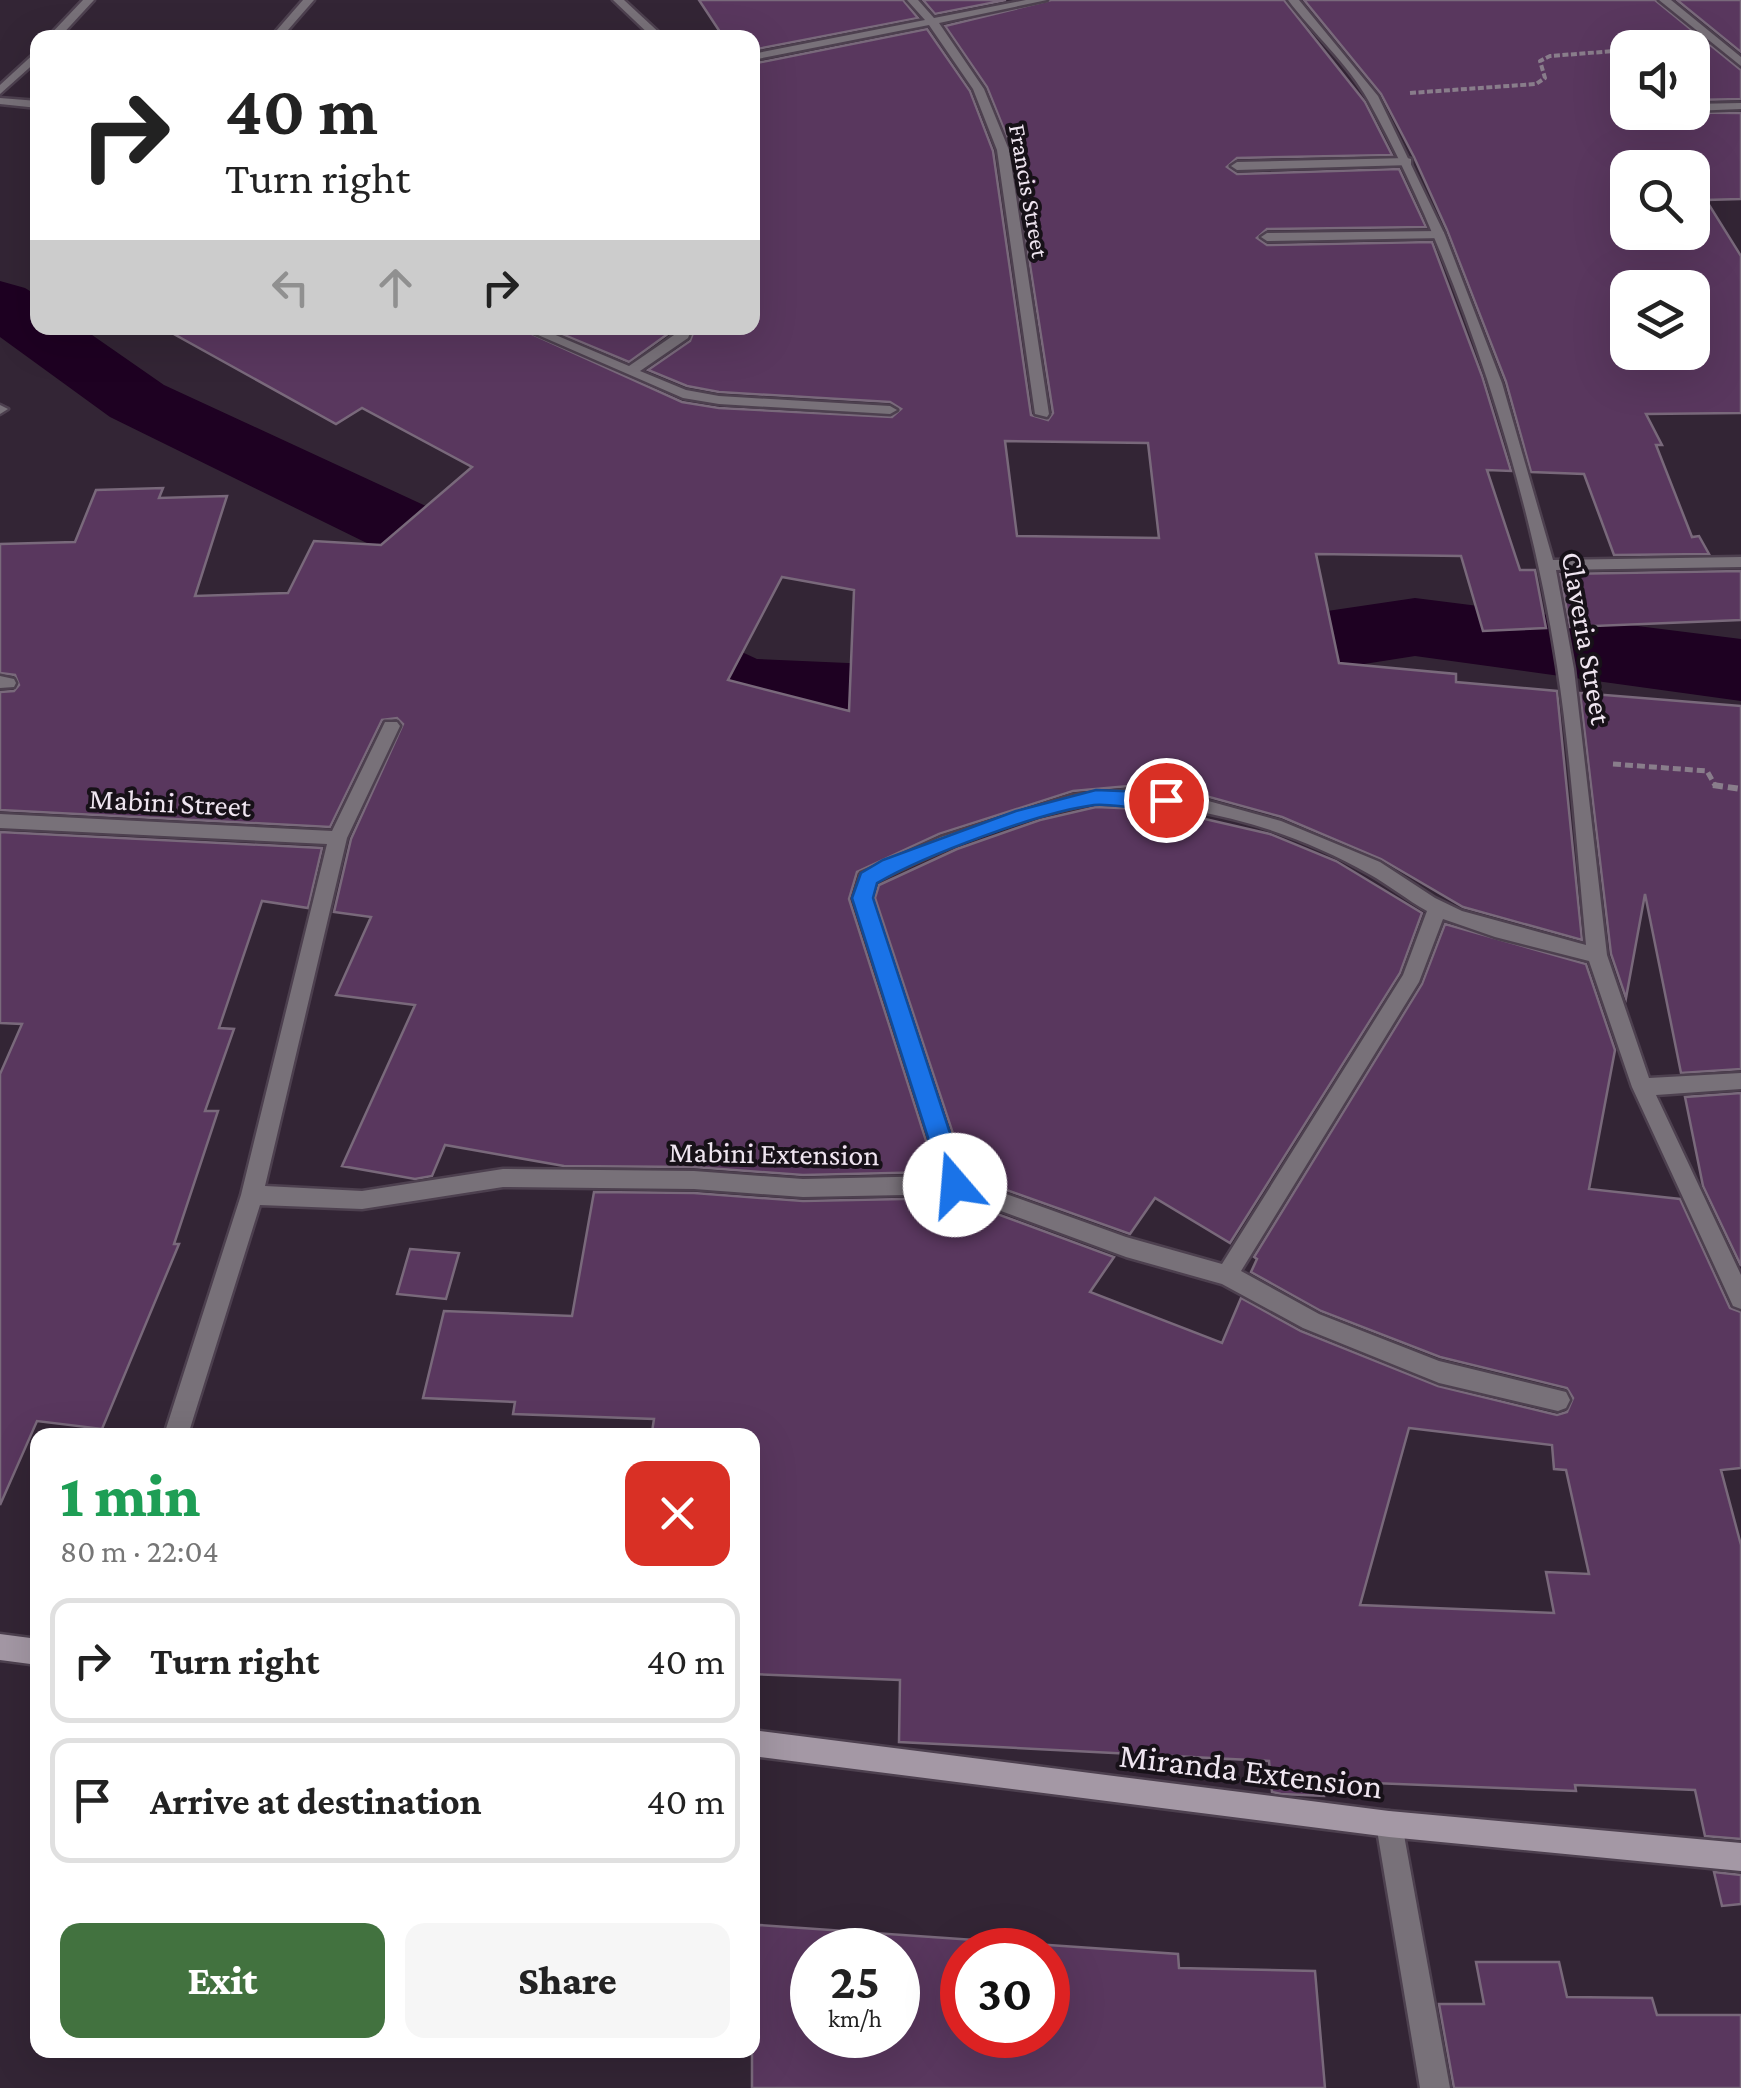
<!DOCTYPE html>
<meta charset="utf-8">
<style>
body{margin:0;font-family:"Crimson Pro",serif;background:#f6f6f6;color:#222;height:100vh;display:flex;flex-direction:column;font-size:38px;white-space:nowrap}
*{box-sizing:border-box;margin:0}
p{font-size:32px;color:#767676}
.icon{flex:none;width:55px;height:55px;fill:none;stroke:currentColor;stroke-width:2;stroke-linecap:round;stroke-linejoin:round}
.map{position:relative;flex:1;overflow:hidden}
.side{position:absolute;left:30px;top:1428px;width:730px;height:630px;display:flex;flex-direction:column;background:#fff;border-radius:20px;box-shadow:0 10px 40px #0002}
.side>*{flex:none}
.top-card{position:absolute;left:30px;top:30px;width:730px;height:305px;border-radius:20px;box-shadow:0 10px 40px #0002;background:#fff;color:#222;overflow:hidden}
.fabs{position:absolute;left:1610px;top:30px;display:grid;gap:20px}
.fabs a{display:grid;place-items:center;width:100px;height:100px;border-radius:20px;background:#fff;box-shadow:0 10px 40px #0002;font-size:50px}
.speed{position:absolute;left:790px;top:1928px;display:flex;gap:20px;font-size:50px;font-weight:700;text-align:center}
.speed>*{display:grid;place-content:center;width:130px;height:130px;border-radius:50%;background:#fff;box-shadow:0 10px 40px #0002;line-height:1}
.speed small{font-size:25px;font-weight:400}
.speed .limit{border:15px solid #d22;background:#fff;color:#111}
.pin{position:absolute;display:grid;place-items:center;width:85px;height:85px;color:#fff;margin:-42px;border:5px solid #fff;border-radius:50%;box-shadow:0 2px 10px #0007}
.me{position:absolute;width:110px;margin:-55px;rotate:342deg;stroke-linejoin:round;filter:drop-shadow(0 0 8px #0008)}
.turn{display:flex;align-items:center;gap:35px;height:210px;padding:0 30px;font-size:45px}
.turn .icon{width:130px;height:130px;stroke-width:2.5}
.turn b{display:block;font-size:70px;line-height:85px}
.lanes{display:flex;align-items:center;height:95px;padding:0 30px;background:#0003;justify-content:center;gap:50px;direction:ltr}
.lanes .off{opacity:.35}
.round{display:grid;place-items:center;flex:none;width:105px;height:105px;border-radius:20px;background:#f6f6f6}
.summary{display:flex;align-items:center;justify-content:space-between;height:170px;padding:0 30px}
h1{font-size:60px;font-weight:800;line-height:75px;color:#1e9e55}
.action{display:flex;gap:20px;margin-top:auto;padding:20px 30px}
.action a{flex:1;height:115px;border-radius:20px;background:#42723f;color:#fff;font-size:40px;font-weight:800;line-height:115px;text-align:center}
.action a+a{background:#f6f6f6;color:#222}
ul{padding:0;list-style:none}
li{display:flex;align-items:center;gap:30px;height:125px;margin:0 20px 15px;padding:0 10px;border:5px solid #e0e0e0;border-radius:20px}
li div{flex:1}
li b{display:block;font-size:38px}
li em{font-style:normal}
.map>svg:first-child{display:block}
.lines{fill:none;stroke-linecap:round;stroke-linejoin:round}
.river{fill:#1e0122;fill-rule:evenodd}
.building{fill:#59375e;stroke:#79697b;stroke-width:2.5;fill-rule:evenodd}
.service-casing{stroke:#4d404f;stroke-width:5}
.minor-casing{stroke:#4d404f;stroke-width:5}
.secondary-casing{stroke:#4d404f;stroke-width:5}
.path-far2{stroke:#897d8b;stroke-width:4;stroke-dasharray:6 2.5;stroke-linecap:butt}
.path-far1{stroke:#897d8b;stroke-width:5;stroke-dasharray:8 4;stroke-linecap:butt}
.path{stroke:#897d8b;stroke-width:6;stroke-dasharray:10 5;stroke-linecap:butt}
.service{fill:#787179;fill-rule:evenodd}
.minor{fill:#787179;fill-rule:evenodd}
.secondary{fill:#a498a5;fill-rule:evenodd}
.route{fill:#1a73e8;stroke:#114b97;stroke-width:2.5}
.labels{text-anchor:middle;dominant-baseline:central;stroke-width:8;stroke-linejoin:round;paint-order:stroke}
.far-street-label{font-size:25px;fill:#efe5f0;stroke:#171118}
.street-label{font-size:30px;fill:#efe5f0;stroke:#171118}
.near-street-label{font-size:35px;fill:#efe5f0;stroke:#171118}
</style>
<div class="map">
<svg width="1741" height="2088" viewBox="0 0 1741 2088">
<rect width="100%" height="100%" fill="#332535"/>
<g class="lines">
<g class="river">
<polygon points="0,281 25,288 38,296 38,328 82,328 164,385 757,659 939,667 999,659 1031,668 1044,690 1031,712 939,731 743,721 711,712 110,417 0,337"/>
<polygon points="1415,598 1741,639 1741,701 1415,656 1186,692 1154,683 1141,662 1154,641 1186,632"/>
</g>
</g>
<g class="building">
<polygon points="699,0 903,0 918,18 752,50 752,38 724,38"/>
<polygon points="923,0 1006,0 935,14"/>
<path d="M 1051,0 L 1284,0 L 1365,102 L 1392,155 L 1237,158 L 1227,167 L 1237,174 L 1399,169 L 1426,227 L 1267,229 L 1257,238 L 1267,245 L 1432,242 L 1482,376 L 1511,471 L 1487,470 L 1520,570 L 1535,570 L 1546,628 L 1483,631 L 1461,556 L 1316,554 L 1339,663 L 1456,674 L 1456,682 L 1557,691 L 1582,940 L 1463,907 L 1381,859 L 1282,817 L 1202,795 L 1129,786 L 1073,791 L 939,834 L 857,872 L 849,899 L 936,1172 L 803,1175 L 694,1167 L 564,1166 L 445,1145 L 432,1176 L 415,1179 L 342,1166 L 415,1005 L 336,995 L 371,917 L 334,912 L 351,839 L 403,724 L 397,718 L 382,720 L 330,827 L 0,810 L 0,692 L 14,691 L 19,685 L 15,675 L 0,673 L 0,544 L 75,542 L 96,490 L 163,488 L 159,498 L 227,496 L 195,596 L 288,593 L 314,541 L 381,545 L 472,467 L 362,408 L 336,424 L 163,328 L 519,328 L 682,402 L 719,408 L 892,417 L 901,409 L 890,402 L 719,392 L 687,386 L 648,370 L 690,341 L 695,328 L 752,328 L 752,64 L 927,29 L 970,91 L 993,151 L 1031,415 L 1048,420 L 1053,413 L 1012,149 L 987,87 L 945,26 ZM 1005,441 L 1148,443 L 1159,538 L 1017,536 ZM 782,577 L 854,590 L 849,711 L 728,680 Z"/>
<path d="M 1304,0 L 1655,0 L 1741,70 L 1741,99 L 1692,100 L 1692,48 L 1628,48 L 1628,112 L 1741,113 L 1741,199 L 1706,200 L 1741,256 L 1741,413 L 1646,414 L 1662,445 L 1656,445 L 1692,537 L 1699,536 L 1709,554 L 1614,555 L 1584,474 L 1531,472 L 1506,382 L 1447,230 L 1414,157 L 1381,94 ZM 1628,168 L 1692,168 L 1692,232 L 1628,232 ZM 1628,288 L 1692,288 L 1692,352 L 1628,352 Z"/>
<polygon points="1677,0 1741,0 1741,52"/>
<polygon points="547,328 676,328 629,362"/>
<polygon points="1741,571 1741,620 1570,627 1560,574"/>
<polygon points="1580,693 1741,706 1741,1069 1681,1073 1645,894 1626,998 1611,954"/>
<polygon points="1096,807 1166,810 1270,834 1336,861 1422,913 1400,973 1230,1243 1155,1198 1130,1234 967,1176 875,898 879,885 957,849 1040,820"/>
<polygon points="0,832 322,848 308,908 262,901 219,1028 234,1029 205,1111 218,1111 174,1244 179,1244 102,1429 37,1421 0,1505 0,1074 22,1024 0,1023"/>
<path d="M 1445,924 L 1586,964 L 1615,1050 L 1589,1189 L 1680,1199 L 1730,1308 L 1741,1312 L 1741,1468 L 1721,1470 L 1741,1545 L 1741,1839 L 1705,1836 L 1695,1790 L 1575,1785 L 1576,1791 L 1322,1781 L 1324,1796 L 1281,1794 L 1272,1792 L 1269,1761 L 899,1742 L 900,1680 L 752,1674 L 752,1435 L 652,1432 L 654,1419 L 513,1414 L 515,1402 L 423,1398 L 444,1311 L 572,1316 L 594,1192 L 694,1193 L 803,1201 L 954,1198 L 1114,1257 L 1090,1292 L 1222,1343 L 1241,1298 L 1301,1331 L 1438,1386 L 1557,1415 L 1567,1412 L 1573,1398 L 1567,1388 L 1440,1357 L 1321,1311 L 1251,1272 L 1257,1259 L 1254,1257 L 1422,984 ZM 1409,1428 L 1552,1445 L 1554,1469 L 1566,1470 L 1589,1574 L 1546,1572 L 1554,1613 L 1360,1605 Z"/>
<polygon points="1741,1093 1741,1266 1703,1186 1685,1097"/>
<polygon points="410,1249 459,1253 446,1299 397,1294"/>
<polygon points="1714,1872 1741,1875 1741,1904 1722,1906"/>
<path d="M 759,1925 L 1178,1954 L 1179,1968 L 1315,1971 L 1325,2088 L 752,2088 L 752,2015 ZM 812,1950 L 898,1950 L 898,2035 L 812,2035 ZM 962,1950 L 1048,1950 L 1048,2035 L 962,2035 Z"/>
<polygon points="1476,1962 1559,1962 1567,1997 1652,1998 1657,2015 1741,2015 1741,2088 1454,2088 1439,2004 1484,2004"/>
</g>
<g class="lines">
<g class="service-casing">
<g id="service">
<polygon points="1741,103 1741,109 1692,111 1692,104"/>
<polygon points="1407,158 1411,159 1411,165 1237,170 1231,166 1237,162"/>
<polygon points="1439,231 1444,232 1444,238 1267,241 1261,237 1267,233"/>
<polygon points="0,676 14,679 16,683 14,687 0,688"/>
</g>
</g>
<g class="minor-casing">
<g id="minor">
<polygon points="83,0 94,0 59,38 47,38"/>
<polygon points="303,0 314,0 281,38 270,38"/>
<polygon points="613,0 624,0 665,38 653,38"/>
<polygon points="907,0 918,0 934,18 1026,0 1047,0 939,23 984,89 1009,150 1049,414 1047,417 1035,414 997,150 973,89 929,25 752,60 752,54 925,20"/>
<path d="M 1288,0 L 1299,0 L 1378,96 L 1445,235 L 1502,383 L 1553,560 L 1741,557 L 1741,567 L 1556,570 L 1574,669 L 1607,955 L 1649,1078 L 1741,1073 L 1741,1089 L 1656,1095 L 1741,1275 L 1741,1309 L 1733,1306 L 1632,1087 L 1589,961 L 1495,937 L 1443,919 L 1419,982 L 1241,1271 L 1319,1314 L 1439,1361 L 1566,1392 L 1570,1400 L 1566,1408 L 1558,1411 L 1439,1383 L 1303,1328 L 1222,1284 L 1126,1257 L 955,1194 L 803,1197 L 694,1189 L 503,1187 L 362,1209 L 260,1205 L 188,1435 L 164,1435 L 241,1195 L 327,844 L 0,828 L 0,814 L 332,831 L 385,722 L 397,722 L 400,726 L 347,838 L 265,1186 L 362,1191 L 503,1169 L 694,1171 L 803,1179 L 941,1176 L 853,898 L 861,873 L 941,837 L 1073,795 L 1129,790 L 1201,799 L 1281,821 L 1380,862 L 1435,898 L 1462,911 L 1586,945 C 1577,852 1571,758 1557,666 C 1529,482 1458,263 1368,100 C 1348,64 1313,33 1288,0 ZM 1096,803 C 1190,801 1287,827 1369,874 C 1389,885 1407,900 1427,911 L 1403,975 L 1222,1264 L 1126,1237 L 964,1179 L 871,898 L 876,882 C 945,847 1020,817 1096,803 Z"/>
<polygon points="1659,0 1671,0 1741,57 1741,66"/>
<polygon points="38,50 38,60 0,94 0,85"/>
<polygon points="0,98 38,101 38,108 0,104"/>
<polygon points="522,328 539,328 629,366 677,333 680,328 692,328 688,338 640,371 686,390 719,396 890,406 897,410 890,414 719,404 683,398"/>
<polygon points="0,405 8,409 0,414"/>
<polygon points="1389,1811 1399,1814 1402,1824 1450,2088 1420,2088 1376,1824 1379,1814"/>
</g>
</g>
<g class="secondary-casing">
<g id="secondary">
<polygon points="0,1634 38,1639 38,1665 0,1660"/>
<polygon points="752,1730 1389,1811 1741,1843 1741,1871 1389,1837 752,1756"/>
</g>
</g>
<polyline class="path-far2" points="1410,93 1536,84 1545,78 1540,61 1550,56 1628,50"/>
<polyline class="path-far1" points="1613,764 1707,771 1716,787"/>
<polyline class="path" points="1713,785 1741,789"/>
<use href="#service" class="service"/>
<use href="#minor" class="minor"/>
<use href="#secondary" class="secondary"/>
</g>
<path class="route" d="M 1096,790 L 1166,793 L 1176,800 C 1161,818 1116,802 1094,805 C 1040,812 925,855 877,883 L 873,898 L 967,1185 L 963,1192 L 955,1195 L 946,1192 L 943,1185 L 852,898 L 861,873 L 883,860 L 1016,811 Z"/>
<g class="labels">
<g class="far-street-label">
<text transform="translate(1029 191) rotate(80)">Francis Street</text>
</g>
<g class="street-label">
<text transform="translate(1587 638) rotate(80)">Claveria Street</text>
<text transform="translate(170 802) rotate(3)">Mabini Street</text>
<text transform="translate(774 1153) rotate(1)">Mabini Extension</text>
</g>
<g class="near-street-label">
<text transform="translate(1251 1771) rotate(7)">Miranda Extension</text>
</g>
</g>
</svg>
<div class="fabs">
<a><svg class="icon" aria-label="sound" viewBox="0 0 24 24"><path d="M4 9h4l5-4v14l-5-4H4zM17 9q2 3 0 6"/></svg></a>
<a><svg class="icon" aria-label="search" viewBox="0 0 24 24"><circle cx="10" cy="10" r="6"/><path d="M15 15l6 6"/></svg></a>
<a><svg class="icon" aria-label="layers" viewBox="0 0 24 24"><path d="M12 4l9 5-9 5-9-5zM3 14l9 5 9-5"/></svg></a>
</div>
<div class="speed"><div>25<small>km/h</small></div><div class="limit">30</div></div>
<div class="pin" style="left:1166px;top:800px;background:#d93025"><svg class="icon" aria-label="arrive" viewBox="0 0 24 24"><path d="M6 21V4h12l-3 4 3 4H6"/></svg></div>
<svg class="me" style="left:955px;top:1185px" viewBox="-20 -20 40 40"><circle r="19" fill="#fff"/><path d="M0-13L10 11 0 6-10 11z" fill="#1a73e8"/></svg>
<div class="top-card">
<div class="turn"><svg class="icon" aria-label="right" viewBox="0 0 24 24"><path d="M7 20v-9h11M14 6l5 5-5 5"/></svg><div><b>40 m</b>Turn right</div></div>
<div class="lanes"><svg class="icon off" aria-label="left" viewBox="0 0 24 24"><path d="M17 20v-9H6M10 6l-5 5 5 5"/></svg><svg class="icon off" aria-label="ahead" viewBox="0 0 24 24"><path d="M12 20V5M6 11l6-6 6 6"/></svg><svg class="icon" aria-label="right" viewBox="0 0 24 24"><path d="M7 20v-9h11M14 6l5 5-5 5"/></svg></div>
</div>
<section class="side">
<div class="summary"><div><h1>1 min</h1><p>80 m · 22:04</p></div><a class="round" style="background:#d93025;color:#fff"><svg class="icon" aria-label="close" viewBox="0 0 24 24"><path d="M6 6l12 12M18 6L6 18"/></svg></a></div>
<ul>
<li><svg class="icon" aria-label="right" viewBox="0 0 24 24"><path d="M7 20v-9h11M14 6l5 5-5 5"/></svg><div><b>Turn right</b></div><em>40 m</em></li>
<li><svg class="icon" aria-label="arrive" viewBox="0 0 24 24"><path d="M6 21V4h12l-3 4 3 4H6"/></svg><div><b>Arrive at destination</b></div><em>40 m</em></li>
</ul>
<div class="action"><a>Exit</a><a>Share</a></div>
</section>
</div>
